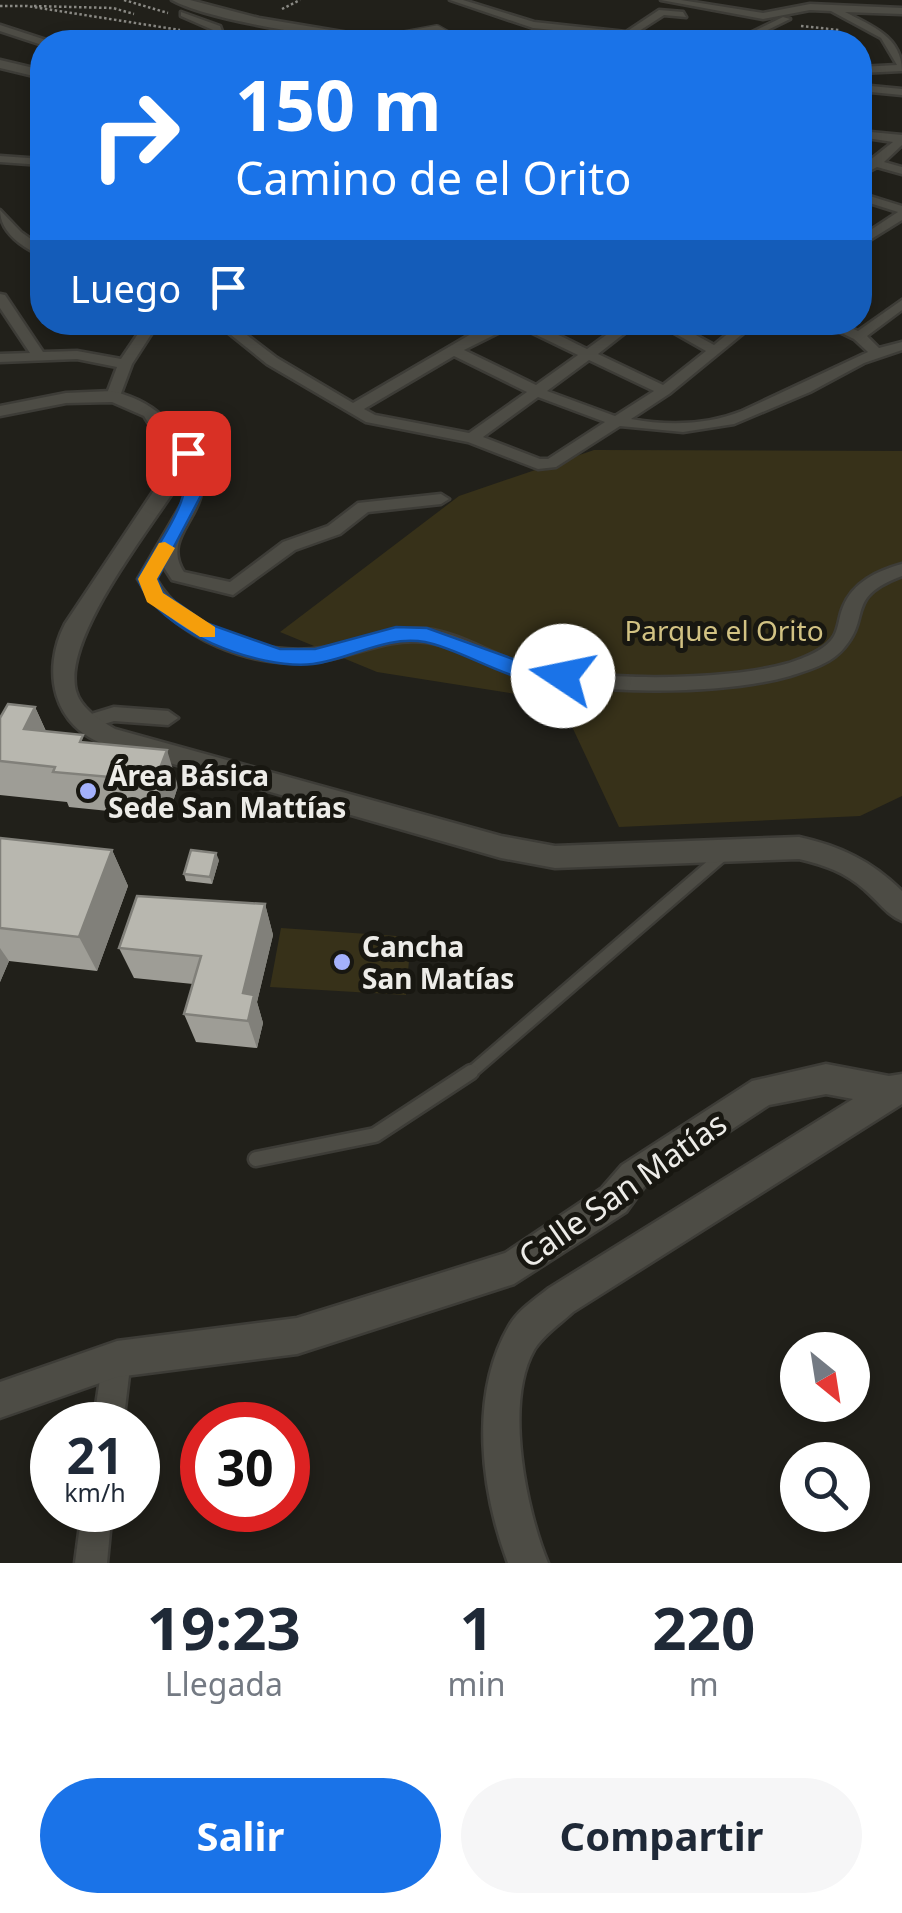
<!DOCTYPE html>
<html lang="es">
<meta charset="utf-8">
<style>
body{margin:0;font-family:"Noto Sans",sans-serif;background:#f6f6f7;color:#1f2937;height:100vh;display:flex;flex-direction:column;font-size:38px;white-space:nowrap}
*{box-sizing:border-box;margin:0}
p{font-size:32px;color:#747a83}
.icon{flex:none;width:55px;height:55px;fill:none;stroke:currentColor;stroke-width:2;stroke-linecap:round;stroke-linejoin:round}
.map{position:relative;height:1563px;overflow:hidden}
.details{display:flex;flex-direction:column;background:#fff;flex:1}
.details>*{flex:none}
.hud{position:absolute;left:30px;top:30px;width:842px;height:305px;border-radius:40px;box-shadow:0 5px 15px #0003;background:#1a73e8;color:#fff;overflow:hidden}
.needle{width:65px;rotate:150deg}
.fabs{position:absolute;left:780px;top:1332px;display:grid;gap:20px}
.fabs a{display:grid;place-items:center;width:90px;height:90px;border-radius:50%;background:#fff;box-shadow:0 5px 15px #0003;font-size:50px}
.speed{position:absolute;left:30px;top:1402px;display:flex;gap:20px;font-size:50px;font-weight:700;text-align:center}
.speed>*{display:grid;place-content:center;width:130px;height:130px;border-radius:50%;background:#fff;box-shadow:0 5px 15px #0003;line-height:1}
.speed small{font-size:25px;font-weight:400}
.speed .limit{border:15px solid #d22;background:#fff;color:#111}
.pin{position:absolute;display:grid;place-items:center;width:85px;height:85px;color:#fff;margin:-42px;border-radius:20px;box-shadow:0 5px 15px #0006}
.me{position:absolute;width:110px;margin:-55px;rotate:281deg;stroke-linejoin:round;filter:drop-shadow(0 0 8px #0008)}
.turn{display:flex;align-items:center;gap:35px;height:210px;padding:0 40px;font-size:45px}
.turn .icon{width:130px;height:130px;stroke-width:2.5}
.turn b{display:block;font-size:70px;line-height:85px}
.then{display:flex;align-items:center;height:95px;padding:0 40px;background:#0003;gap:20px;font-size:38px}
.eta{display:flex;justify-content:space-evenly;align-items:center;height:170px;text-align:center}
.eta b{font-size:60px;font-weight:700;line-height:70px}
.action{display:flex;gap:20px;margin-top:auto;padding:20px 40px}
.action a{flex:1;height:115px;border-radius:60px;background:#1a73e8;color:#fff;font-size:40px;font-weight:700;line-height:115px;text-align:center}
.action a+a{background:#f6f6f7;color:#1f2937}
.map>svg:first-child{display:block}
.green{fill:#373119}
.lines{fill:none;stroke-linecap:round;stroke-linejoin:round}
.service-far2-casing{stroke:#3d3c37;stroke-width:8}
.service-far1-casing{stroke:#3d3c37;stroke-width:16}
.service-casing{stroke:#3d3c37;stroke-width:19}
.minor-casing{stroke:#3d3c37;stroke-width:5}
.tertiary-casing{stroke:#3d3c37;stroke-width:5}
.path{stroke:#8a8984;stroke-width:2.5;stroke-dasharray:2.5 2.5;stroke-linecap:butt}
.service-far2{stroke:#4d4c45;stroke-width:5}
.service-far1{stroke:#4d4c45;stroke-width:11}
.service{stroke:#4d4c45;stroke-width:14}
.minor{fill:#4d4c45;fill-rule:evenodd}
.tertiary{fill:#4d4c45;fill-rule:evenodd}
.wall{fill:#9e9d96}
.shaded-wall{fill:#81807a}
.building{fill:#b8b7af;stroke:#81807a;stroke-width:2.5}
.route{fill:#1a73e8;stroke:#114b97;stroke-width:2.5}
.slow{fill:#f59e0b}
.poi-dot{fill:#a4b1fc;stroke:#181711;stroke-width:4}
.labels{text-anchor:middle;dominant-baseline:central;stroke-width:10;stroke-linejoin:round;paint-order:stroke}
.park-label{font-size:28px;fill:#d2c283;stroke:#181711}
.poi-label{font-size:28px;font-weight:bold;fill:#edece8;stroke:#181711;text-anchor:start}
.near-street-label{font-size:32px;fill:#edece8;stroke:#181711}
</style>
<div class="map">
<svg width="902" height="1563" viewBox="0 0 902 1563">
<rect width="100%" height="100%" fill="#21201a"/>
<g class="green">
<polygon points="594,450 902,451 902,796 860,816 619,827 560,701 377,672 280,632 459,496"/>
<polygon points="281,928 411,937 406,995 270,987"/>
</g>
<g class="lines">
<g class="service-far2-casing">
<polyline id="service-far2" points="383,38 437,28 453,37"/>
</g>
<g class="service-far1-casing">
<polyline id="service-far1" points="468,1075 723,855"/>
</g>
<g class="service-casing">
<polyline id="service" points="256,1159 375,1135 471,1072"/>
</g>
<g class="minor-casing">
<g id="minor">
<polygon points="450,0 463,0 534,22 626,32 659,10 683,12 686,17 664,15 636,33 701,42 674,42 533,28"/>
<path d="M 661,0 L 681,0 L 763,13 L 810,4 L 902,8 L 902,14 L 845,12 C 872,26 902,37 902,71 L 860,73 L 860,67 L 897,65 L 881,38 L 831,11 L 810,10 L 763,19 Z"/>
<polygon points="181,12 220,26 226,42 217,42 213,30 181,16"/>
<polygon points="783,17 790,19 743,42 732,42"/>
<polygon points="0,25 46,40 48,42 42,45 0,31"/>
<polygon points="860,85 902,89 902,95 860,91"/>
<polygon points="860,131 902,135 902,145 884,162 902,167 902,174 877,167 860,176 860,168 893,142 860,137"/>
<polygon points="0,156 42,159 42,165 0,162"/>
<polygon points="860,193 902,206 902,220 860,246 860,237 898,212 860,200"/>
<path d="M 0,210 L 21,232 L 42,247 L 42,256 C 24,248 0,233 0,210 Z"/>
<polygon points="0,294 5,295 43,352 77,351 121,359 146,322 159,322 132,364 120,396 113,400 106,396 117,367 77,359 0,362 0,354 30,353 0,308"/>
<path d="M 902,300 L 902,310 L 867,336 L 879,348 L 902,342 L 902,350 L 864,363 L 810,392 L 734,424 L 683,432 L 620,426 L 556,467 L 538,469 L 468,442 L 366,422 L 267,364 L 215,322 L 230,322 L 277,358 L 353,403 L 478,330 C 523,312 547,330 587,349 L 624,322 L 639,322 L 598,354 L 663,385 L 706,351 L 655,322 L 672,322 L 714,345 L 742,322 L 757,322 L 669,394 L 631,419 C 668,426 707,425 742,411 L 868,352 L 854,339 L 819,322 L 838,322 L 858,331 ZM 516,324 L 516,325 L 578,355 L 536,385 L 464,350 ZM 454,356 L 527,392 L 469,433 L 375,415 L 364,409 ZM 589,360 L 654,391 L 615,416 L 547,391 ZM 538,397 L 605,422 L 548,459 L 540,459 L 483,437 Z"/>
<path d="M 168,431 L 173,432 L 205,466 C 203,476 203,488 200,498 C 192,525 165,543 184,572 L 230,582 L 283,542 L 328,526 L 358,503 L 441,494 L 449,499 L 441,504 L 368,512 L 340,534 L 295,550 L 233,595 L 172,580 L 163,566 L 156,579 C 186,631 264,657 322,648 C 357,643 389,625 426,629 C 459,633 487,652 518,662 C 584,682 724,682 789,663 C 804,658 826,650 834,636 C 839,627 839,616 843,607 C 853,582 877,571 902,564 L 902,576 C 844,598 872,616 844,648 C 831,664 809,670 790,676 C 719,696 590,695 519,675 C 487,667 458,646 426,642 C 390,637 357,655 322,661 C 255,672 172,638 138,579 L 184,500 L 189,467 L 161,435 Z"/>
<polygon points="114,707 168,711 178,718 168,725 114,721 85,730 75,723 78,718"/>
<polygon points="117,1345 127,1349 131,1359 123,1425 93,1425 103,1359 107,1349"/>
<polygon points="82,1510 112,1510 107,1563 75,1563"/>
</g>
</g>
<g class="tertiary-casing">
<g id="tertiary">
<path d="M 172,0 L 190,0 L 259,18 L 402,42 C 357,45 209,21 172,0 Z"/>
<polygon points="0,60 42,70 42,78 0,68"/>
<path d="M 112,391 C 159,403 190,431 179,483 C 150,529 62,638 76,691 C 81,709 100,720 115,729 L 501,836 L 555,846 L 799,837 C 840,846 872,861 902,891 L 902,921 C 887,915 877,900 865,890 C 845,872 824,865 799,859 L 555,868 L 501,858 L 107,745 C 53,728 41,671 65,624 L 159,483 L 161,443 L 144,416 L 112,402 L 66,403 L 0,416 L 0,406 L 66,393 Z"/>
<path d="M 826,1064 L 889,1076 L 902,1074 L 902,1104 L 573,1312 C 560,1324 543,1335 534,1350 C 504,1403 526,1510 548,1563 L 508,1563 C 481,1491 469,1395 509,1326 C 518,1310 535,1299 549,1288 L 853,1099 L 826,1094 L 769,1105 L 644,1187 L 626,1212 L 514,1284 L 297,1354 L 117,1377 L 0,1418 L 0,1382 L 117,1341 L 297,1318 L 505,1253 L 602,1188 L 622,1165 L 752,1081 Z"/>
</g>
</g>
<g class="path">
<polyline points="124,0 168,13"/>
<polyline points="0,6 27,6 180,30"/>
<polyline points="34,6 113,8 134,14"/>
<polyline points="282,9 300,0"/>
<polyline points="801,26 839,30"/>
</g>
<use href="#service-far2" class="service-far2"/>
<use href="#service-far1" class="service-far1"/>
<use href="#service" class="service"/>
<use href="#minor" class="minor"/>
<use href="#tertiary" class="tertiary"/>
</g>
<g class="wall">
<polygon points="35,707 46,731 86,743 178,786 168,817 69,807 67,802 0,795 0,718"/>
<polygon points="0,838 112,850 128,886 97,971 9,961 0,982"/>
<polygon points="219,860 212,884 186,881 184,874"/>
<polygon points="265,904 273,935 257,1002 263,1023 257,1048 196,1042 184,1014 193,984 134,978 119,948"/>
</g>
<g class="shaded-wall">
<polygon points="35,707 51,743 24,729"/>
<polygon points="167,750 178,786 168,817 155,781"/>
<polygon points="112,850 128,886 97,971 79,937"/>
<polygon points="216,853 219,860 212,884 210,877"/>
<polygon points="265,904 273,935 257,1002 263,1023 257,1048 248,1021 243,993"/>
<polygon points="0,948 9,961 0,982"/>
</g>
<g class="building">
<polygon points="8,704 35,707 24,729 83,735 80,742 167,750 155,781 53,772 55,767 0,761 0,718"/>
<polygon points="0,838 112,850 79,937 0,928"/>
<polygon points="191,850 216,853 210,877 184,874"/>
<polygon points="137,896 265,904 243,993 254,995 248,1021 184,1014 201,956 119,948"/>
</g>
<path class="route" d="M 188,448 L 206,466 L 206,486 L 157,579 L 163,593 L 206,623 L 280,649 L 315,649 L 396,627 L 427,628 L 524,663 L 571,671 L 571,682 C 528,695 467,650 425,642 C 386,635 351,659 313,664 C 259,670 157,632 138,579 C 156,545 204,489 179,453 Z"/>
<polygon class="slow" points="165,542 175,548 157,579 163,593 215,627 215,637 200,637 147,602 138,579 159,543"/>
<g class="poi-dot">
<circle cx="88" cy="791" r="10"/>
<circle cx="342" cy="962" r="10"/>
</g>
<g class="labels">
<g class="park-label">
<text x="724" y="630">Parque el Orito</text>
</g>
<g class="poi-label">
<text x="108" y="775">Área Básica<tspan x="108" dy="32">Sede San Mattías</tspan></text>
<text x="362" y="946">Cancha<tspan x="362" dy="32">San Matías</tspan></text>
</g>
<g class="near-street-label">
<text transform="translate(622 1189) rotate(-35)">Calle San Matías</text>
</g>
</g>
</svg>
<div class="fabs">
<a><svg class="needle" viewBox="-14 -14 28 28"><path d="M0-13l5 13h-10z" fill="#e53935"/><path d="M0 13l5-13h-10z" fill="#747a83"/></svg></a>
<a><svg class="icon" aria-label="search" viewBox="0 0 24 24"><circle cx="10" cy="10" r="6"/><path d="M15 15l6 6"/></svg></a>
</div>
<div class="speed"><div>21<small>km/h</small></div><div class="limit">30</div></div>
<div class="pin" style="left:188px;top:453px;background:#d93025"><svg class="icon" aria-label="arrive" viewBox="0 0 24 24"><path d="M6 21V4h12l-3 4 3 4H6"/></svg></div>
<svg class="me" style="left:563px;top:676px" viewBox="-20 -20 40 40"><circle r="19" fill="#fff"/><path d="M0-13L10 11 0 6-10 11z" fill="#1a73e8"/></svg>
<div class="hud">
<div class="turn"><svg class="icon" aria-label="right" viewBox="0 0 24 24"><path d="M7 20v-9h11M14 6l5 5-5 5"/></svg><div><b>150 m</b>Camino de el Orito</div></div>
<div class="then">Luego<svg class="icon" aria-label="arrive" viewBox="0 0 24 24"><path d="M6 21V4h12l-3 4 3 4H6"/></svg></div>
</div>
</div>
<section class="details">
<div class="eta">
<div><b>19:23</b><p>Llegada</p></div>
<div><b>1</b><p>min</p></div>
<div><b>220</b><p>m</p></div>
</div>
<div class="action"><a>Salir</a><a>Compartir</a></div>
</section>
